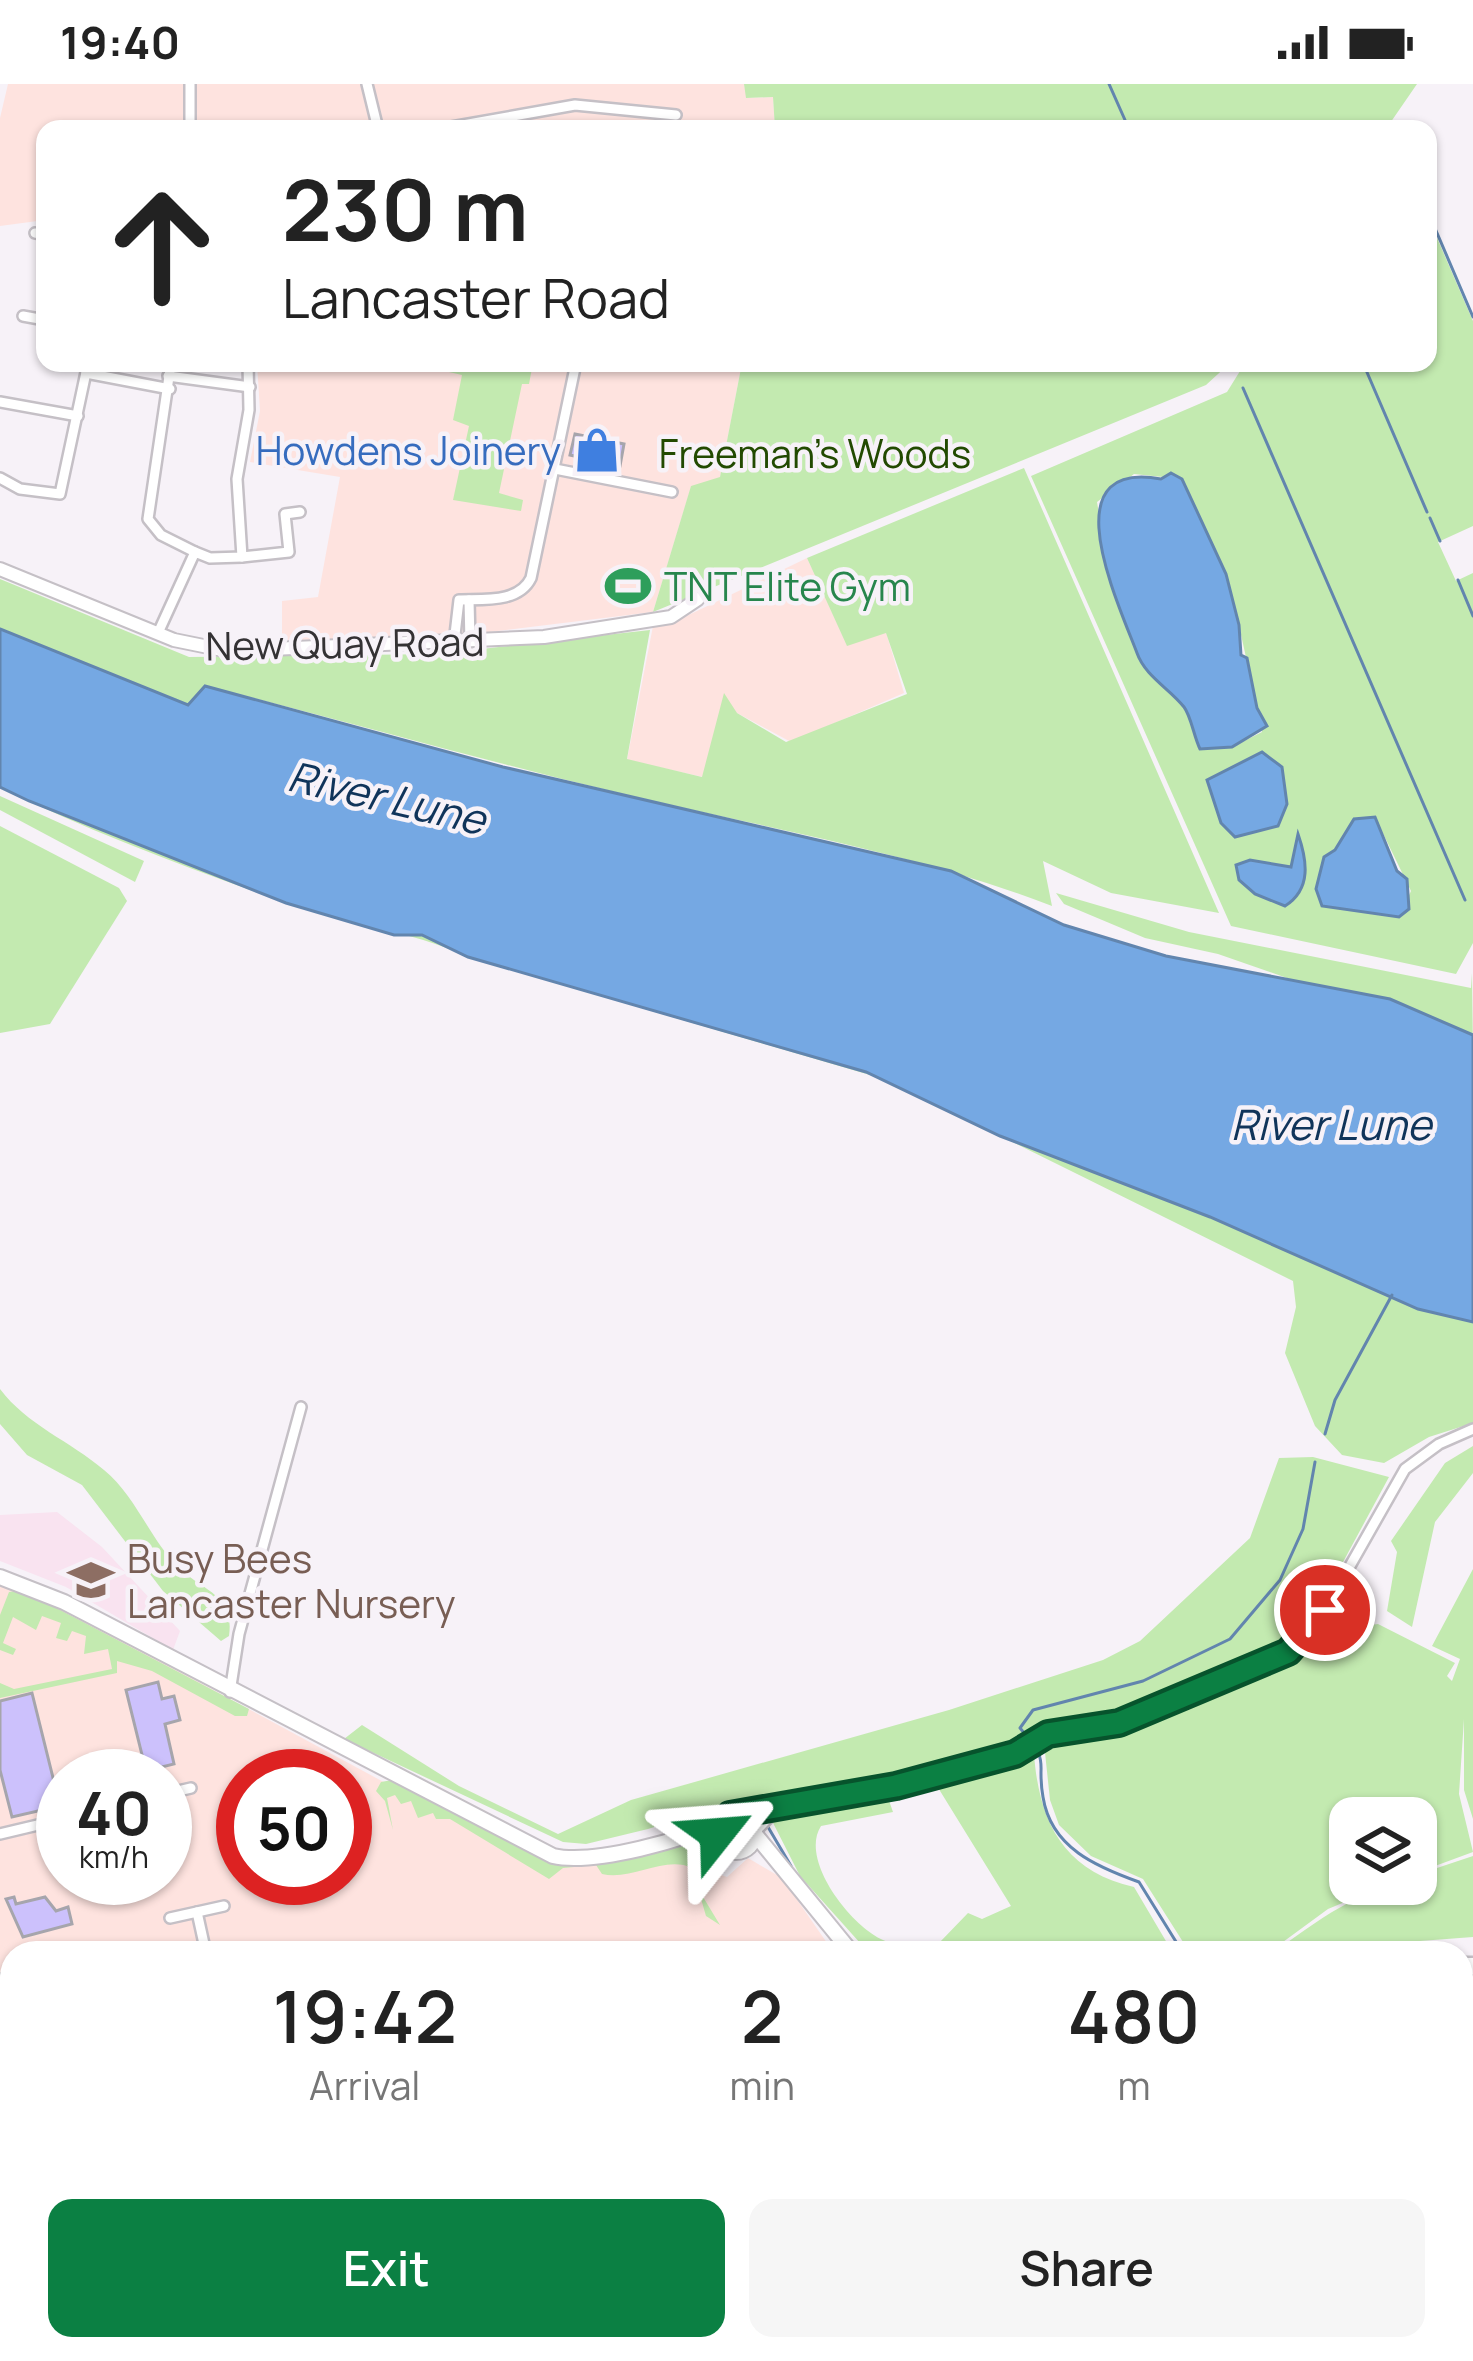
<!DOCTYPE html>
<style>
body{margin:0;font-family:Manrope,sans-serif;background:#f6f6f6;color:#222;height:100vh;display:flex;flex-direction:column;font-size:45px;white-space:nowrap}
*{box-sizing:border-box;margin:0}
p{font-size:39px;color:#767676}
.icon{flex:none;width:66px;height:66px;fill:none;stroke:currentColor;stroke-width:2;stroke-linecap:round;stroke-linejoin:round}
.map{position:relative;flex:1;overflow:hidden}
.drawer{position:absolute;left:0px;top:1857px;width:1473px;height:420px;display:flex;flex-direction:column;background:#fff;border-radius:36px 36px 0 0;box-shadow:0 3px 9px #0004}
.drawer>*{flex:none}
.hud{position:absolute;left:36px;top:36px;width:1401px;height:252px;border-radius:24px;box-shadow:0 3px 9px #0004;background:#fff;color:#222;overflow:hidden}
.buttons{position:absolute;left:1329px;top:1713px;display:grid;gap:24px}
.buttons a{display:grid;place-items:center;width:108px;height:108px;border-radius:24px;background:#fff;box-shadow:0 3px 9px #0004;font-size:60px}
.speed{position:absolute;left:36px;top:1665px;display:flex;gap:24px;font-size:60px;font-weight:700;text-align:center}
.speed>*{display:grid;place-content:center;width:156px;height:156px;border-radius:50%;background:#fff;box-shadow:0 3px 9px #0004;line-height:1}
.speed small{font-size:30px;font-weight:400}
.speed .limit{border:18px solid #d22;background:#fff;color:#111}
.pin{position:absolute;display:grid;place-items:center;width:102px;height:102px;color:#fff;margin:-51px;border:6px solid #fff;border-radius:50%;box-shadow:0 3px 12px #0007}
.me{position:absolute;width:132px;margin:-66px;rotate:62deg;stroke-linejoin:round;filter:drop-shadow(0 0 9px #0008)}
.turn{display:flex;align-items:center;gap:42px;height:252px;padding:0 48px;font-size:54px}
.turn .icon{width:156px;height:156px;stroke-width:2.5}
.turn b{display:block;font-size:84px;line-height:102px}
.eta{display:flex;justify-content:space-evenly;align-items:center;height:204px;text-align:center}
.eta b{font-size:72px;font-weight:600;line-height:84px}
.button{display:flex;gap:24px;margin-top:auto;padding:24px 48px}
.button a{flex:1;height:138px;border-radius:24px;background:#0b8043;color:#fff;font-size:48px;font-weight:600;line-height:138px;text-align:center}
.button a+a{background:#f6f6f6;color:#222}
.status{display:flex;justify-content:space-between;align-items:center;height:84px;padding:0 60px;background:#fff;direction:ltr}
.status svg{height:33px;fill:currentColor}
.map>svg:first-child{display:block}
.industrial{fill:#fee3df;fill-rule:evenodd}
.education{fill:#f9e3f0}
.green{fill:#c3eab0;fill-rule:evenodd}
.water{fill:#75a8e3;stroke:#6285ae;stroke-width:3}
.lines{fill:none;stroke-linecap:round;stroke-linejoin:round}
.stream{stroke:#6285ae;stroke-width:3}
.building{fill:#ccc1fc;stroke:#a6a5ac;stroke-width:3}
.minor-casing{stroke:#c5c0c6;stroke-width:14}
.tertiary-casing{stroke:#c5c0c6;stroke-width:16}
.secondary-casing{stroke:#c5c0c6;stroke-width:18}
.trunk-casing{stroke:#c5c0c6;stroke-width:21}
.minor{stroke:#fff;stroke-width:9}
.tertiary{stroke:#fff;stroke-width:12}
.secondary{stroke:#fff;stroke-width:14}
.trunk{stroke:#fff;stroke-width:16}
.route-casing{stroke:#07532c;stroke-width:30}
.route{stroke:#0b8043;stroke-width:21}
.labels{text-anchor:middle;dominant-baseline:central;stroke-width:9;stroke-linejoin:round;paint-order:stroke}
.shop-label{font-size:39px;fill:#366cbe;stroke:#f7f2f8;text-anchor:end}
.park-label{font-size:39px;fill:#224a01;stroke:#f7f2f8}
.leisure-label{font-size:39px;fill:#27864d;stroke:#f7f2f8;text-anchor:start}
.street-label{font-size:39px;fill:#343234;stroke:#f7f2f8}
.education-label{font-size:39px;fill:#785e54;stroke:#f7f2f8;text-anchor:start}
.water-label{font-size:42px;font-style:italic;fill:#10345a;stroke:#f7f2f8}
</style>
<div class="status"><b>19:40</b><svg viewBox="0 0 49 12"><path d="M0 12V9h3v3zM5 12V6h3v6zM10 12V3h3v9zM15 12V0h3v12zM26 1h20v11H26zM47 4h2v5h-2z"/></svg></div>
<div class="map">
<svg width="1473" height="2277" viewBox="0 0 1473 2277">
<rect width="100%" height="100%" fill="#f7f2f8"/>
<g class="industrial">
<polygon points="8,0 744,0 747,14 773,13 775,45 45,45 45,136 0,142 0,34"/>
<polygon points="257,279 742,279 720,394 691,403 653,528 440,554 282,556 282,517 318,513 340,393 250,378 260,327"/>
<polygon points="807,474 847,561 886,548 904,609 791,658 737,629 703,693 627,676 653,542 672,539"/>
<path d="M 0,1496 L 17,1500 L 404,1709 L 556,1782 L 710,1761 L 719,1773 L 716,1789 L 727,1793 L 748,1774 L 782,1794 L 834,1869 L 12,1869 L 12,2265 L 1074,2265 L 1083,2277 L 0,2277 ZM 63,1692 L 165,1692 L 165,1794 L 63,1794 ZM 243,1692 L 345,1692 L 345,1794 L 243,1794 Z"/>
</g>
<polygon class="education" points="57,1428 102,1463 180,1547 173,1566 66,1503 0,1477 0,1431"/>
<g class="green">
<polygon points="744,0 1417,0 1386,45 775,45 773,13 746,14"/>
<path d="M 1428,133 L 1473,237 L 1473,442 L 1438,458 L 1456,497 L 1473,489 L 1473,859 L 1456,890 L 1231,842 L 1031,392 L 1227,308 L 1245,279 L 1428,279 ZM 1134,390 L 1182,395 C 1191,429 1216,457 1226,491 C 1241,544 1250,594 1262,648 L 1232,663 L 1200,665 L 1185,624 L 1136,568 L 1106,471 L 1097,418 ZM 1375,733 L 1411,807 L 1399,833 L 1322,822 L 1324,773 L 1335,766 L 1354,735 Z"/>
<polygon points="410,279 533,279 529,300 522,300 499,409 523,416 521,427 453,416 469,342 453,336 462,291"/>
<polygon points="742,279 1230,279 1206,301 653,528 691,402 720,393"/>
<path d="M 1024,384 L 1219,829 L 1111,809 L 1043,777 L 1052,822 C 911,767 758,743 611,707 C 475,674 341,636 206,602 L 188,621 L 0,545 L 0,495 L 189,573 L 437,570 L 650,546 L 627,675 L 702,693 L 724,609 L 737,629 L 786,658 L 907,610 L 886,549 L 847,562 L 807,474 Z"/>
<path d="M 0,664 L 1473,1027 L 1473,1339 L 1429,1353 L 1384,1379 L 1342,1371 L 1315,1342 L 1285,1269 L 1296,1223 L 1293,1197 L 887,996 L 468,873 C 410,846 345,840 284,818 C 188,784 90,748 0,703 Z"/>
<polygon points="0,712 144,777 135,798 0,726"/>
<polygon points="0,742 119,804 127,817 50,940 0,949"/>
<polygon points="1056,809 1189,848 1471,904 1472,889 1473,972 1287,894 1218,870 1145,854 1064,820"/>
<path d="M 0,1305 C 27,1341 70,1357 104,1386 C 135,1411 150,1455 178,1483 C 202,1507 235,1510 229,1552 L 221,1557 L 163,1507 L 82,1401 L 27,1371 L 0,1340 Z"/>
<polygon points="1473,1362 1473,1389 1435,1438 1412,1543 1387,1527 1397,1468 1391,1457 1445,1379"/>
<polygon points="1313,1373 1389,1393 1316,1528 1284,1558 1115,1626 1040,1640 1012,1657 763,1722 756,1717 732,1718 648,1745 586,1760 563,1758 344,1655 362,1641 459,1702 558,1750 631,1716 949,1626 1103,1576 1140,1557 1250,1454 1279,1374"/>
<polygon points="1473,1485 1473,1735 1464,1706 1464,1635 1459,1710 1473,1768 1416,1789 1416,1734 1350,1734 1350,1800 1388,1800 1328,1825 1268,1869 1190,1869 1143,1795 1091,1772 1059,1741 1050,1716 1044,1659 1121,1646 1293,1573 1337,1546 1378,1540 1455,1579 1447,1592 1452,1597 1460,1575 1432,1562"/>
<polygon points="22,1506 249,1625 247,1632 235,1632 152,1587 117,1577 117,1589 0,1614 0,1599 14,1605 112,1585 108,1565 84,1570 86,1552 72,1547 67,1557 56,1554 61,1539 42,1532 36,1546 13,1533 3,1559 16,1565 13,1571 0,1566 0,1531 9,1508"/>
<path d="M 1034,1670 C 1039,1737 1063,1787 1134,1803 L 1173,1869 L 869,1869 L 800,1792 L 770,1733 L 789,1725 L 887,1711 L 893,1728 L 821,1742 C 799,1776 851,1842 883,1856 C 901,1865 921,1863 939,1859 L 968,1829 L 982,1835 L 1011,1822 L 937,1702 Z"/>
<path d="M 392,1696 L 562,1782 L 676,1761 L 713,1760 L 721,1772 L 716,1790 L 713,1766 L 697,1765 L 700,1808 L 720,1841 L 706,1832 L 692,1784 C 665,1771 632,1797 602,1790 L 596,1781 L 563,1784 L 549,1795 L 450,1735 L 436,1735 L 433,1729 L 418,1734 L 411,1717 L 401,1720 L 395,1711 L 387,1714 L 393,1746 L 385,1717 L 376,1707 L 381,1698 Z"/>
<path d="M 1473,1772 L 1473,1853 L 1274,1868 C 1315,1839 1363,1800 1416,1800 L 1416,1791 Z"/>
</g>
<g class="water">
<path d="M 1171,389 L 1182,395 L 1226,490 L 1239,541 L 1241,571 L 1247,574 L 1257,624 L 1267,642 L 1232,663 L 1200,665 C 1194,653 1191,632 1184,623 C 1170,605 1145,592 1137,569 C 1116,514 1051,375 1161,395 Z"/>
<polygon points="0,545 188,621 205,602 503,683 951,787 1064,841 1166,872 1390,915 1473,951 1473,1238 1418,1225 1210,1133 1000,1052 866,988 468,873 422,851 394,851 286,819 29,717 0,703"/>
<polygon points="1262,668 1282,683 1287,720 1278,742 1235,753 1221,739 1207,696"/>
<polygon points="1375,733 1397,787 1407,795 1409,825 1399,833 1322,822 1316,805 1324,773 1335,766 1354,735"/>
<path d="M 1298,750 C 1307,776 1312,805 1285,822 L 1255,810 L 1239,796 L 1236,781 L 1250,776 L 1291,783 Z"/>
</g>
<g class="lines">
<g class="stream">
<polyline points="1109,0 1129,45"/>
<polyline points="1428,128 1473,233"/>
<polyline points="1363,279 1427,428"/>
<polyline points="1243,304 1465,816"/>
<polyline points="1430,434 1440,457"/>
<polyline points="1458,496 1473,532"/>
<polyline points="1325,1350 1335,1316 1392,1211"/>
<polyline points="775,1736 878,1713"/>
<polyline points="768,1743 791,1782"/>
<path d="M 1183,1869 L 1139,1798 C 1097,1783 1051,1764 1043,1713 C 1036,1674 1052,1681 1020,1644 L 1033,1626 L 1143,1597 L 1230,1555 L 1280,1496 L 1303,1445 L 1315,1378"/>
<polyline points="1414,2265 1416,2277"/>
</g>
</g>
<g class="building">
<polygon points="575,350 624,360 620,382 570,371"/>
<polygon points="158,1598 162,1615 174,1612 180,1636 165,1640 174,1680 146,1687 126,1606"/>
<polygon points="32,1609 60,1722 12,1733 0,1686 0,1617"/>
<polygon points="14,1813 16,1820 45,1813 56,1827 68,1823 72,1840 23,1853 6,1815"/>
<polygon points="1209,2265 1297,2265 1300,2277 1213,2277"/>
</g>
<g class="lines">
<g class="minor-casing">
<g id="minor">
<polyline points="367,0 378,45"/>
<polyline points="190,45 190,0"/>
<polyline points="440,45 575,21 676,31"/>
<polyline points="35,149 45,151"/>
<polyline points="23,232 45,236"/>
<polyline points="171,279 148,435 161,451 195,468"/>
<polyline points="86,289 170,305"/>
<polyline points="168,292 250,303"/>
<polyline points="0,318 78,332"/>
<polyline points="555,385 672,408"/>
<polyline points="0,394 20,405 60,410 88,279"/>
<polyline points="242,473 289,468 285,430 300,428"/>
<polyline points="469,516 470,558"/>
<polyline points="158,549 195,468 210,474 242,473 237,395 249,326 248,279"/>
<path d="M 454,559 L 459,516 C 484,515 519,519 531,494 L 576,279"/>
<polyline points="230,1608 239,1550 301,1323"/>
<polyline points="165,1710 191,1704"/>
<polyline points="779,1723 896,1702 1015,1670 1048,1650 1119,1639 1288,1567 1325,1526 1405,1385 1439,1360 1473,1345"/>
<polyline points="738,1730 779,1723 755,1748"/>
<polyline points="0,1750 63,1735"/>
<polyline points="197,1828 206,1869"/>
<polyline points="170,1834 224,1822"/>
<polyline points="0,1895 12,1947"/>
<polyline points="87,2265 89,2277"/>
<polyline points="482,2265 486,2277"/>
<polyline points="717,2265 719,2277"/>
<polyline points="544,2277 596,2265"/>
</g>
</g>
<g class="tertiary-casing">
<polyline id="tertiary" points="0,485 174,556 228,567 544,553 671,533 698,515"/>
</g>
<g class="secondary-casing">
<g id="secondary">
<path d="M 0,1493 L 64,1518 L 553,1772 C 593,1781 687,1756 723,1736"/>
<circle cx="736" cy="1749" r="19"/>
<polyline points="754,1749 852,1869"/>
<polyline points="1120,2265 1132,2277"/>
</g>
</g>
<g class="trunk-casing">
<g id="trunk">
<polyline points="1461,1882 1473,1882"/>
<polyline points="0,2068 12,2065"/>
<polyline points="0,2080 12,2077"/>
</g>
</g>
<use href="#minor" class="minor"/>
<use href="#tertiary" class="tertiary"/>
<use href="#secondary" class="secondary"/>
<use href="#trunk" class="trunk"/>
</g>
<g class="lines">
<g class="route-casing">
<polyline id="route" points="717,1750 730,1731 896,1702 1015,1670 1048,1650 1119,1639 1288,1568 1325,1526"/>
</g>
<use href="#route" class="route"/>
</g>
<defs>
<g id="shop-bare" transform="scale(3.6)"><path d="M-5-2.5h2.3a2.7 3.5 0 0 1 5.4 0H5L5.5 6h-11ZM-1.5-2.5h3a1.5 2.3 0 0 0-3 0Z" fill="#3f7fe0" stroke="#f7f2f8" stroke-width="2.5" paint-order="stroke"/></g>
<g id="stadium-bare" transform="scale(3.6)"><path d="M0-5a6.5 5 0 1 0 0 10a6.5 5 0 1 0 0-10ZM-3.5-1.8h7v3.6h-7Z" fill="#2e9e5b" stroke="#f7f2f8" stroke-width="2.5" paint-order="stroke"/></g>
<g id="school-bare" transform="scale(3.6)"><path d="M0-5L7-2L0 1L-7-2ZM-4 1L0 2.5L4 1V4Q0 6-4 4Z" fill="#8d6e63" stroke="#f7f2f8" stroke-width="2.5" paint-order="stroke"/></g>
</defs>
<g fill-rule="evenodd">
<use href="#shop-bare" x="597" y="366"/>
<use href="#stadium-bare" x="628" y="502"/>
<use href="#school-bare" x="91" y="1496"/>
</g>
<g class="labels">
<g class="shop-label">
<text x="561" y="366">Howdens Joinery</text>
</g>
<g class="park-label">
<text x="815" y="369">Freeman's Woods</text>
</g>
<g class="leisure-label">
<text x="664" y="502">TNT Elite Gym</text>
</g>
<g class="street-label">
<text transform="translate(345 559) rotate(-1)">New Quay Road</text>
</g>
<g class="education-label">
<text x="127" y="1474">Busy Bees<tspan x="127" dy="45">Lancaster Nursery</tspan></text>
</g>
<g class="water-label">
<text transform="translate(387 713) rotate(13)">River Lune</text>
<text x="1331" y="1040">River Lune</text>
</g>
</g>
</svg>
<div class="buttons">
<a><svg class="icon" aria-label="layers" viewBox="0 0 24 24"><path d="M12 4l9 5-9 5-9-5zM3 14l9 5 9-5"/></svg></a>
</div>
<div class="speed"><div>40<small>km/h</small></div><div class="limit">50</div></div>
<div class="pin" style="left:1325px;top:1526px;background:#d93025"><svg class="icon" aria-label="arrive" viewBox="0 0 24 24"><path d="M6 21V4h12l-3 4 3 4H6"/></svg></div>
<svg class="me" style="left:717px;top:1750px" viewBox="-20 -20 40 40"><path d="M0-17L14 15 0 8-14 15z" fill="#0b8043" stroke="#fff" stroke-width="4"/></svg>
<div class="hud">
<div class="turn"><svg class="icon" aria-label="ahead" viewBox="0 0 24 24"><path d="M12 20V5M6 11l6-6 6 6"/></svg><div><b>230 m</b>Lancaster Road</div></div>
</div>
<section class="drawer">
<div class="eta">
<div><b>19:42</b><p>Arrival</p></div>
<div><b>2</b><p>min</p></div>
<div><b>480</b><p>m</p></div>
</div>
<div class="button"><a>Exit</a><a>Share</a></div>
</section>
</div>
